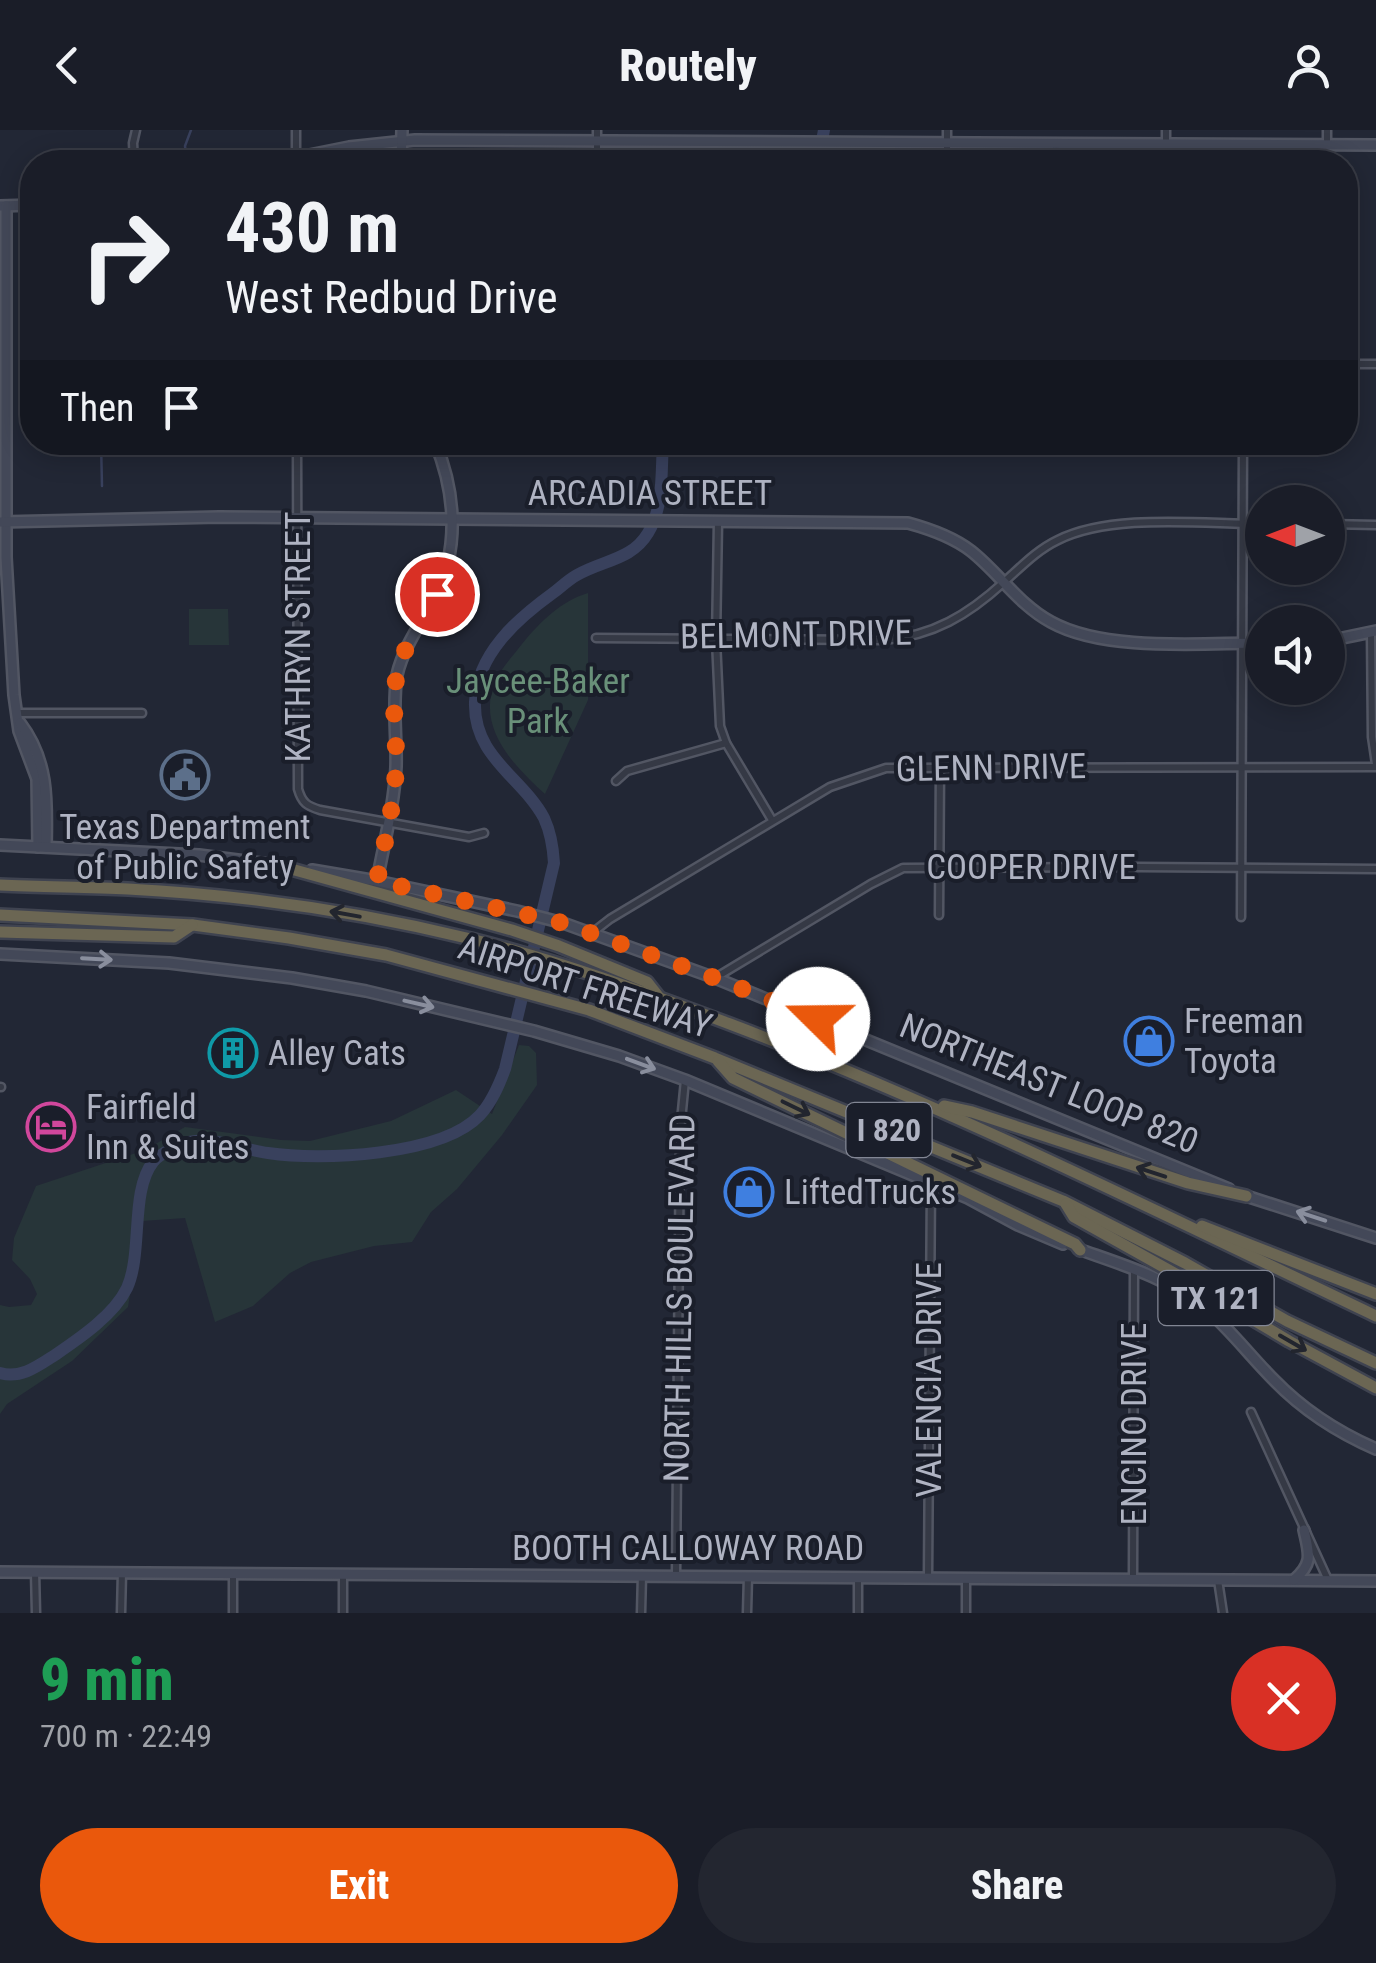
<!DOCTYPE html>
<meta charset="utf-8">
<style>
body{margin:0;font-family:"Roboto Condensed",sans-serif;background:#232630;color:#f1f3f6;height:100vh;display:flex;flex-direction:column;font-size:38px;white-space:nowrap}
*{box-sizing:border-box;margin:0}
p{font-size:32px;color:#9fa2a8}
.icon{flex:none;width:55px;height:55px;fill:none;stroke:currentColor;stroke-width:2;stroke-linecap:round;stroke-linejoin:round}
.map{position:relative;height:1483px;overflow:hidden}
.panel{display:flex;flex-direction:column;background:#1a1d28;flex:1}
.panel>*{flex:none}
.top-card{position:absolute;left:20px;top:20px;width:1338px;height:305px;border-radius:40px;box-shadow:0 5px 25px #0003,0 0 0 2px #383b45;background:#1a1d28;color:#f1f3f6;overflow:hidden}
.needle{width:65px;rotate:270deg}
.buttons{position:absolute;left:1245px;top:355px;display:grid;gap:20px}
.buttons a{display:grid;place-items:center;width:100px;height:100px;border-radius:50%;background:#1a1d28;box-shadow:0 5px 25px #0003,0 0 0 2px #383b45;font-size:50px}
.pin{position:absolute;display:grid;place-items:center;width:85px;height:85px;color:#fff;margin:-42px;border:5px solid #fff;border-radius:50%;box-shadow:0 2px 10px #0007}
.me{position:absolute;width:110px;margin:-55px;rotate:292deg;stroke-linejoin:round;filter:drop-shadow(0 0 8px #0008)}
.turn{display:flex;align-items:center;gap:35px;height:210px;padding:0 40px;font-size:45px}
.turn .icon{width:130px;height:130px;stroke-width:2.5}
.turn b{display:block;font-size:70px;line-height:85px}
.then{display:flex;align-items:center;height:95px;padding:0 40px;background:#0003;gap:20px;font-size:38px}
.round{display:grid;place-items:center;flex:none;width:105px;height:105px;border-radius:52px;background:#232630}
.head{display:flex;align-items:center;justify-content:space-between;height:170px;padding:0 40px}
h1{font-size:60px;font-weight:800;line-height:75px;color:#1e9e55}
.action{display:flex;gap:20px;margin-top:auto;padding:20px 40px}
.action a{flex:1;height:115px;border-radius:60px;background:#ea580c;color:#fff;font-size:40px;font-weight:800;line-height:115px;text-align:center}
.action a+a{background:#232630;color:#f1f3f6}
header{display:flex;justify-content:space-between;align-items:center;height:130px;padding:0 40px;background:#1a1d28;font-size:45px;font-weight:800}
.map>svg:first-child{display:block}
.green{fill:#273539}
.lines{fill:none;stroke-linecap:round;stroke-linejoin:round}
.stream{stroke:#39415d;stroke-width:2.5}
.river{stroke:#39415d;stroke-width:12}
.street-casing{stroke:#525663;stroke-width:11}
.secondary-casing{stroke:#525663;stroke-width:14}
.highway-casing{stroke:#3f4350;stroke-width:16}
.street{stroke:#353945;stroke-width:6}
.secondary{stroke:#434858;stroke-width:9}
.highway{stroke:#6b6653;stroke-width:11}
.oneway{stroke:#22252e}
.oneway2{stroke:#898e9d}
.route{stroke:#ea580c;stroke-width:18;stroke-dasharray:0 32.4}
.labels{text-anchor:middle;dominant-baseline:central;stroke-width:8;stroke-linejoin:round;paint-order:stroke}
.shield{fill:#1a1e2a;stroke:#828694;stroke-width:2.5}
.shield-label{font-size:32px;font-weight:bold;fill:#afb3c2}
.street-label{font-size:35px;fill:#afb3c2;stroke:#1a1e2a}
.park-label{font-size:35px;fill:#699079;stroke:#1a1e2a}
.poi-label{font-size:35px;fill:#afb3c2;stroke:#1a1e2a;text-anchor:start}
</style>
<header><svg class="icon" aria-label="back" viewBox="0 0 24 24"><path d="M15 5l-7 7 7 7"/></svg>Routely<svg class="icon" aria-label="person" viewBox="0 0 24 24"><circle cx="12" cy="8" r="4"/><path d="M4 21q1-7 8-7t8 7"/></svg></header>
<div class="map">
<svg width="1376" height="1483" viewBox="0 0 1376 1483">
<rect width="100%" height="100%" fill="#222735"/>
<g class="green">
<path d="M 588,463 L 588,570 L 545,664 C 514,636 476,598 495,552 C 501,538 513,526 522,514 C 540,492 561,471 588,463 Z"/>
<polygon points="189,479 228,479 229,515 189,515"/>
<polygon points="519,915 529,916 536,923 537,955 502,1005 457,1059 431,1082 412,1112 374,1116 311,1132 290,1143 253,1176 215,1192 185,1088 142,1091 128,1177 72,1231 7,1274 0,1284 0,1175 9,1177 31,1175 37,1164 30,1149 12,1130 14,1108 36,1056 145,1020 185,997 281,1010 310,1011 391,991 456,960 492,984"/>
</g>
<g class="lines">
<g class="stream">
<polyline points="187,32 185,16 191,0"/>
<polyline points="101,312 102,356"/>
</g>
<g class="river">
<polyline points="818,32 824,0"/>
<path d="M 0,1243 C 21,1249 38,1236 55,1225 C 80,1208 114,1185 127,1158 C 143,1123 130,1061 153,1032 C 158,1025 171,1019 178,1015 C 208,1003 238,1019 268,1023 C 320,1031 442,1026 480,985 C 492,972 499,955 505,939 L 554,733 C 553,716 551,703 544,688 C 522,647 473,627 475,572 C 477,524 517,489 553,463 C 561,457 568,450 577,445 C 603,430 632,430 648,403 C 664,377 661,342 663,312"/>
</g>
<g class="street-casing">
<g id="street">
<polyline points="1327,15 1327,0"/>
<polyline points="1273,16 1274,32"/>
<polyline points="134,32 133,13 136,0"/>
<polyline points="296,32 296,0"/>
<polyline points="597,32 597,0"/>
<polyline points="947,32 947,0"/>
<polyline points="1056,32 1056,14"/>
<polyline points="1166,32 1166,0"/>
<polyline points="1345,234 1376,234"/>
<path d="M 297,312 L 298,659 C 302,673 307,676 320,680 L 469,707 L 484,703"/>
<polyline points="718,392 716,510 720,596 726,613 772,690"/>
<polyline points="1328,394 1376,395"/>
<polyline points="1371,502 1372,607 1376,634"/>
<path d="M 596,508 L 884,510 C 933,506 968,485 1004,452 C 1022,436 1037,420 1058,410 C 1112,383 1202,394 1262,394"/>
<polyline points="17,583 142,583"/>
<polyline points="616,651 627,641 726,613"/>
<polyline points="939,785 940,637"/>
<polyline points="1241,787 1243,312"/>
<polyline points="592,803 610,789 830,657 886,638 1376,637"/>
<polyline points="715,848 871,754 903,738 1139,737 1376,739"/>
<polyline points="0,957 1,957"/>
<polyline points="1251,1282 1328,1450"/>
<polyline points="35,1442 36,1483"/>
<polyline points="676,1446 680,1001 685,950"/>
<polyline points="928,1447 931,1053"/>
<polyline points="1133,1449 1134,1139"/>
<polyline points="1218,1450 1223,1483"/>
<polyline points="121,1483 122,1442"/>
<polyline points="233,1483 233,1444"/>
<polyline points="343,1483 343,1444"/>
<polyline points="641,1483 642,1445"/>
<polyline points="747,1483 748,1446"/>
<polyline points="858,1483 858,1447"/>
<polyline points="966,1483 966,1448"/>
</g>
</g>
<g class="secondary-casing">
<g id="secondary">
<polyline points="274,32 349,17 415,10 1376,15"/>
<polyline points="401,32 402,0"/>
<polyline points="0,76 32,75"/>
<polyline points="6,76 6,427 14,565 19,601 37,649 38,717"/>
<path d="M 0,392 L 219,387 L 908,393 C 930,399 953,407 971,421 C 999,443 1019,475 1051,492 C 1105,522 1201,513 1262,513"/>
<polyline points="1328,511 1376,501"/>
<path d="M 20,593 C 49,631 47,672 46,717"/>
<polyline points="0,715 199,725 276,735"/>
<polyline points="312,740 377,751 517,781 563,793 715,848 1229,1059"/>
<path d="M 377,751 C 384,713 394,676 396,637 C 397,607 392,575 397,545 C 403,518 421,493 434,469 C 460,420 456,363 435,312"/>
<polyline points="0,824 169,833 292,848 366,861 534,901 619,926 685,950 968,1068 1018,1095 1063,1114"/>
<polyline points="1243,1065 1376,1108"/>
<path d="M 1078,1119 C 1120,1134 1168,1148 1204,1177 C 1230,1199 1250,1226 1274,1250 C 1304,1281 1337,1302 1376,1319"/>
<polyline points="0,1442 1376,1451"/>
<path d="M 1294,1450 C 1314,1433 1309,1423 1304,1400"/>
</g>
</g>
<g class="highway-casing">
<g id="highway">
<polyline points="273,734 512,800 559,816 647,852 658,866"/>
<path d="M 0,755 C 43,757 86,757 128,759 C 243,765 360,782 471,809 C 559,831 645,862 730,894 C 951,978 1162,1084 1376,1186"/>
<polyline points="0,785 193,795 289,808 386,825 589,880 715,928 1063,1071 1185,1133 1287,1191 1376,1233"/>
<polyline points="0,802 174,807 192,795"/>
<polyline points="718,931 733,948 1075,1114 1080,1120"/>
<polyline points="944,976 972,982 1188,1053 1246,1066"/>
<polyline points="1066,1074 1074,1087 1176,1144 1289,1211 1376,1258"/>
<polyline points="1202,1096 1376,1164"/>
</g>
</g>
<use href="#street" class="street"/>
<use href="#secondary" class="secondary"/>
<use href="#highway" class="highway"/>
</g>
<defs><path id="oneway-shaft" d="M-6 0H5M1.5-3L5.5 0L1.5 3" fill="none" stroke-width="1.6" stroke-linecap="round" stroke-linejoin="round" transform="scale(2.5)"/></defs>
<g class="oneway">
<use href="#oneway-shaft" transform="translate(345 784) rotate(-170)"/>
<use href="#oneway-shaft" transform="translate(796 978) rotate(26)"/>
<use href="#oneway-shaft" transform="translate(967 1031) rotate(22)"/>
<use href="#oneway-shaft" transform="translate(1151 1042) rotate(-162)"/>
<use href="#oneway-shaft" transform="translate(1293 1213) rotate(30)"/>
</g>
<g class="oneway2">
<use href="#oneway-shaft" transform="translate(97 829) rotate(3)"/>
<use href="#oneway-shaft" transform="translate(419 874) rotate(13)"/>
<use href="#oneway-shaft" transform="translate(641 934) rotate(20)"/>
<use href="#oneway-shaft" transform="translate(1311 1086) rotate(-162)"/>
</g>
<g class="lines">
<path class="route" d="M 437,464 C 423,488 405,513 398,541 C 390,570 397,604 396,635 C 395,674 384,713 377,751 L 563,793 L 715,848 L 818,889"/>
</g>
<defs>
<g id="civic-ring" transform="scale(2.5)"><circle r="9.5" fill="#1a1e2a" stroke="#5c6f8a" stroke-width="1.5"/><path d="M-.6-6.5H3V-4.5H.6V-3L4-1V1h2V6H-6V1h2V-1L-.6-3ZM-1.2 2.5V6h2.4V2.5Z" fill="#5c6f8a"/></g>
<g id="shop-ring" transform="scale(2.5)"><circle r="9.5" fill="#1a1e2a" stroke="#3f7fe0" stroke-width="1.5"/><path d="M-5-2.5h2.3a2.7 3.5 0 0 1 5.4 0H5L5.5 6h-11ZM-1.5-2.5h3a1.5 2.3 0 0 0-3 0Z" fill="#3f7fe0"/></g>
<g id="building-ring" transform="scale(2.5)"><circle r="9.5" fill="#1a1e2a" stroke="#0f9aa8" stroke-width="1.5"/><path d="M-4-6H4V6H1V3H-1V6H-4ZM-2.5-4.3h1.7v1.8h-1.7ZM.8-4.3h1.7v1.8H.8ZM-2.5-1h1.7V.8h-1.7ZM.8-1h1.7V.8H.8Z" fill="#0f9aa8"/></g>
<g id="hotel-ring" transform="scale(2.5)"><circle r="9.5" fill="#1a1e2a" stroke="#d1479c" stroke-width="1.5"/><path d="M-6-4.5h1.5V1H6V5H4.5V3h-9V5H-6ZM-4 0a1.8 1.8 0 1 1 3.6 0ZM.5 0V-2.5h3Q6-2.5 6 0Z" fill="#d1479c"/></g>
</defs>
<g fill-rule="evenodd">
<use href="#civic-ring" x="185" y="645"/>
<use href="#shop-ring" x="1149" y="911"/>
<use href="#building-ring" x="233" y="923"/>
<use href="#hotel-ring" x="51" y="997"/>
<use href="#shop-ring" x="749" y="1062"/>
</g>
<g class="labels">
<g class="shield">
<rect x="846.5" y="973" width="85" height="54" rx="8"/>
<rect x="1158.5" y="1141" width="115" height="54" rx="8"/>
</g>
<g class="shield-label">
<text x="889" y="1000">I 820</text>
<text x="1216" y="1168">TX 121</text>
</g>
<g class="street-label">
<text x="650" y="363">ARCADIA STREET</text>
<text transform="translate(796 505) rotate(-1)">BELMONT DRIVE</text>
<text transform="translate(298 507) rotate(-90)">KATHRYN STREET</text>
<text transform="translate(991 638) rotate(-1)">GLENN DRIVE</text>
<text x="1031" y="737">COOPER DRIVE</text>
<text transform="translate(585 857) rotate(18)">AIRPORT FREEWAY</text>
<text transform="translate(1049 954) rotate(22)">NORTHEAST LOOP 820</text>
<text transform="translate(680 1168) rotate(-89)">NORTH HILLS BOULEVARD</text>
<text transform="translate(929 1250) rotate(-90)">VALENCIA DRIVE</text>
<text transform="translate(1134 1294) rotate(-90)">ENCINO DRIVE</text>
<text x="688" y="1418">BOOTH CALLOWAY ROAD</text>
</g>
<g class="park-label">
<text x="538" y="551">Jaycee-Baker<tspan x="538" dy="40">Park</tspan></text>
</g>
<g class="poi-label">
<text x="185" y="697" text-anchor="middle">Texas Department<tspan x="185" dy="40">of Public Safety</tspan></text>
<text x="1184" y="891">Freeman<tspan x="1184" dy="40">Toyota</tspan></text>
<text x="268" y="923">Alley Cats</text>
<text x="86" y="977">Fairfield<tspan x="86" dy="40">Inn &amp; Suites</tspan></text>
<text x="784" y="1062">LiftedTrucks</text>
</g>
</g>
</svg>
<div class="buttons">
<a><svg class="needle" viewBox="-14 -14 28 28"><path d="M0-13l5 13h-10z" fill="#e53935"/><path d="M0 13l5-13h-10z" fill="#9fa2a8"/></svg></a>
<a><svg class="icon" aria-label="sound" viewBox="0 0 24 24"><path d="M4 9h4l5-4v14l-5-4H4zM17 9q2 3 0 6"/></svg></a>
</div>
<div class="pin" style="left:437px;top:464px;background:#d93025"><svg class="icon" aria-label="arrive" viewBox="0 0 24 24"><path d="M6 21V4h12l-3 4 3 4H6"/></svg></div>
<svg class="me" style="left:818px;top:889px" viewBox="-20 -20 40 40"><circle r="19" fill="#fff"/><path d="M0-13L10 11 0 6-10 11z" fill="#ea580c"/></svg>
<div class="top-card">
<div class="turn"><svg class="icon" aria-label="right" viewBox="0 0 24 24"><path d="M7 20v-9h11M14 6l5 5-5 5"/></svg><div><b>430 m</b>West Redbud Drive</div></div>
<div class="then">Then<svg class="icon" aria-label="arrive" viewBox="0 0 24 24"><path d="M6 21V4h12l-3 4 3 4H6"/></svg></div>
</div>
</div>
<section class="panel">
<div class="head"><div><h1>9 min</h1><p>700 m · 22:49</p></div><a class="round" style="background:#d93025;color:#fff"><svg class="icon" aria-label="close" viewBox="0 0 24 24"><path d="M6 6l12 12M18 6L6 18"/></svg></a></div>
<div class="action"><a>Exit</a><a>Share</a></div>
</section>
